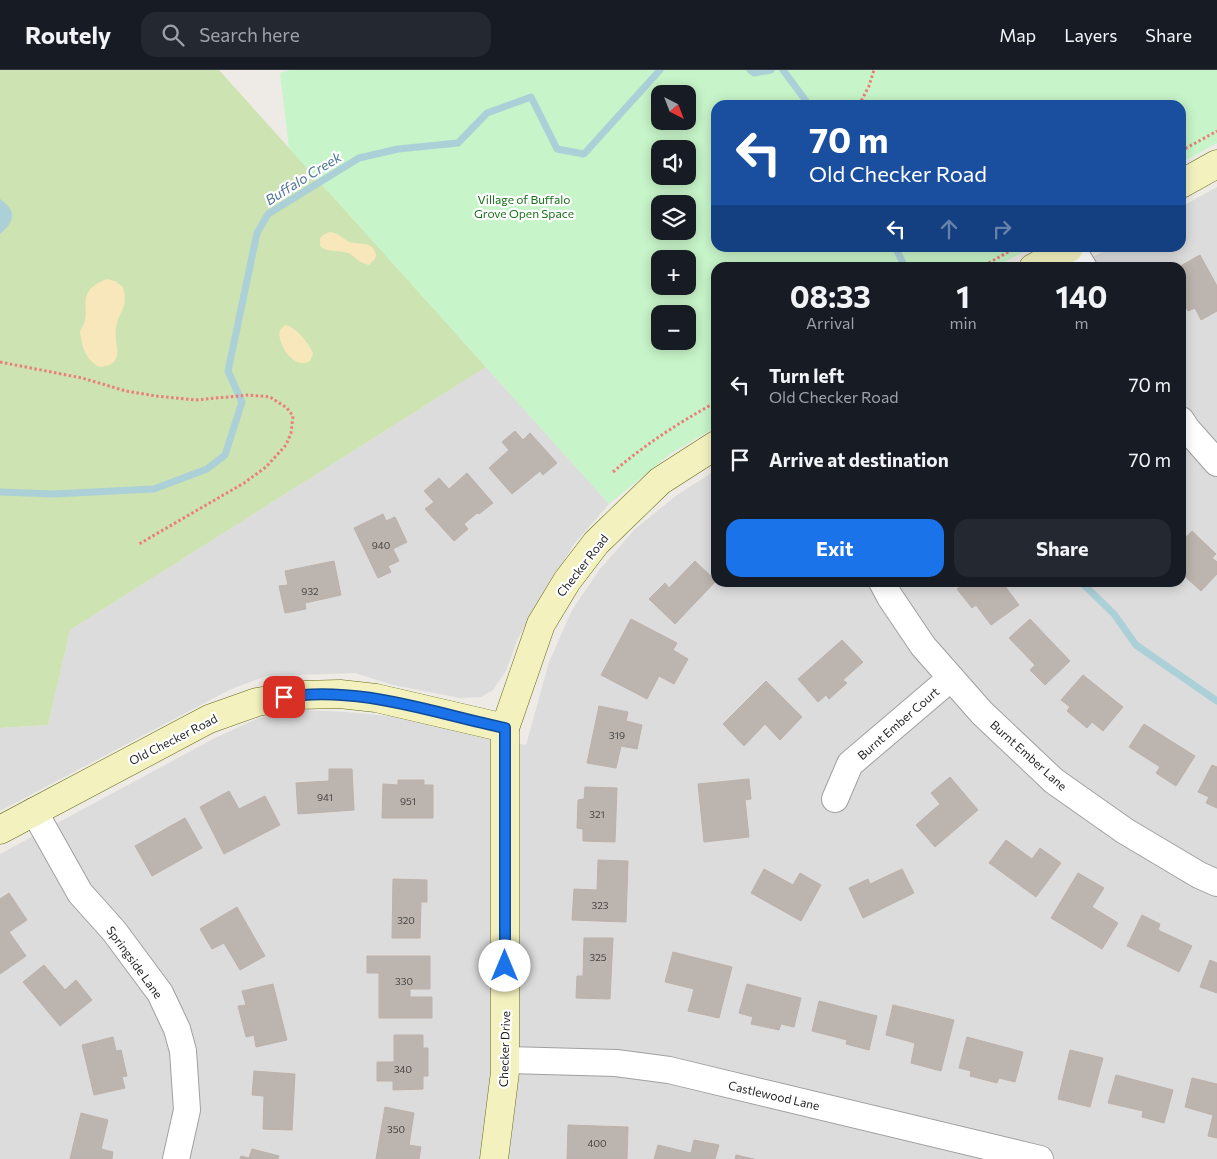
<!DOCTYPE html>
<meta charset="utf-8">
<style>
body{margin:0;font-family:Commissioner,sans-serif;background:#242831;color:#f1f3f6;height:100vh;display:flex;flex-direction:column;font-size:19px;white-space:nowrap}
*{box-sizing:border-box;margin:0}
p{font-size:16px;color:#9ea1a6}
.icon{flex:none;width:28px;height:28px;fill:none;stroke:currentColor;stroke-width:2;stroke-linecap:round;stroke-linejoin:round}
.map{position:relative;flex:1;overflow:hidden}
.side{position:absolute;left:711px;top:192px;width:475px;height:325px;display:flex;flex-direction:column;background:#171b24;border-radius:15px;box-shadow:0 2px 12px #0003}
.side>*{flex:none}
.banner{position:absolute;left:711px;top:30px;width:475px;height:152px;border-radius:15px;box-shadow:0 2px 12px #0003;background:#1a4fa0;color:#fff;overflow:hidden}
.needle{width:32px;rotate:138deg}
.buttons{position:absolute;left:651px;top:15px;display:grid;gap:10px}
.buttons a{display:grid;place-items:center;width:45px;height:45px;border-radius:10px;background:#171b24;box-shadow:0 2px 12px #0003;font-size:25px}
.pin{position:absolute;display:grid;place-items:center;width:42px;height:42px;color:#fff;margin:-21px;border-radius:10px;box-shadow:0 2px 8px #0006}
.me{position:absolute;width:55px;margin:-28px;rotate:0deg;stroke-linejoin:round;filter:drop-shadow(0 0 4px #0008)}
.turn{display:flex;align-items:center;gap:18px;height:105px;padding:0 15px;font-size:22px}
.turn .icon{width:65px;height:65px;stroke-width:2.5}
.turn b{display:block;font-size:35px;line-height:42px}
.lanes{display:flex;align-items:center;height:48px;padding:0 15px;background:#0003;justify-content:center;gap:25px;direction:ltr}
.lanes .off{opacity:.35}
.eta{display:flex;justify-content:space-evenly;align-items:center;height:85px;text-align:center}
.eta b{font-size:30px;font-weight:700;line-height:35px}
.action{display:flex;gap:10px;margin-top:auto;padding:10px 15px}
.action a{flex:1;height:58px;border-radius:15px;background:#1a73e8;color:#fff;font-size:20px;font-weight:700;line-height:58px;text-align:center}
.action a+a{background:#242831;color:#f1f3f6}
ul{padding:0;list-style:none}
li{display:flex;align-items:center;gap:15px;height:75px;padding:0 15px}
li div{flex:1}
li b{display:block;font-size:19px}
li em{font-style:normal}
header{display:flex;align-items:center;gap:30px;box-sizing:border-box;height:70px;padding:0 25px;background:#171b24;border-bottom:1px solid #363941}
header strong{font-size:24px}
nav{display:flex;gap:28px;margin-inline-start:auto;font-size:18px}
.search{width:350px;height:45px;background:#242831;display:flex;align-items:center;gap:12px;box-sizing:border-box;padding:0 18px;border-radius:15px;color:#9ea1a6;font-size:19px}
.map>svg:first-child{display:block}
.residential{fill:#dcdcdc}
.grass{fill:#cde3b1}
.sand{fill:#f7e7bb}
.park{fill:#c7f4c8;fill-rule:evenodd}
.water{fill:#abd0d7}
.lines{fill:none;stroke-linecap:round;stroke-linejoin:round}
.stream{stroke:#abd0d7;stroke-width:7}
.building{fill:#bbb4af;stroke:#beb1aa}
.street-casing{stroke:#a0a0a0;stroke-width:28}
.secondary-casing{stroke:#676b10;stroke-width:29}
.path{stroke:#eb7e7a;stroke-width:3;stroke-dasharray:2.5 2.5;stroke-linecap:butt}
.street{stroke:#fff;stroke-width:26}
.secondary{stroke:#f3f2bf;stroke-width:28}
.route-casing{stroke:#114b97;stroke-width:12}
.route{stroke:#1a73e8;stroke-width:9}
.labels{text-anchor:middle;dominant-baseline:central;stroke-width:4.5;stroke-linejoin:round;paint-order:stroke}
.number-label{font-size:10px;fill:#464443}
.park-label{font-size:12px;fill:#177219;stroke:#fff}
.street-label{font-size:12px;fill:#1f1f1f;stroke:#fff}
.water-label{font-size:14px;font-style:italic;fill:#4e7695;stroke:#fff}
</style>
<header>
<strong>Routely</strong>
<div class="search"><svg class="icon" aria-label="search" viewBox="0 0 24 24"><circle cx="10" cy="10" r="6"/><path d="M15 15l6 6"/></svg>Search here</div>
<nav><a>Map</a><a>Layers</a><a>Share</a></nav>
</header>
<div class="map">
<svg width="1217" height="1089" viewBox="0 0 1217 1089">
<rect width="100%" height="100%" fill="#eeebe6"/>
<g class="residential">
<polygon points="1217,117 1217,1089 0,1089 0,784 215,668 259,648 304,640 346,642 388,646 526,675 549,592 572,540 600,499 635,459 677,425 716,400 716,512 1181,512 1181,198 1074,197 1110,178 1181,178 1181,137"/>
<polygon points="486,297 609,434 574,474 518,568 506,601 493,620 481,627 460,628 393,615 355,603 266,606 229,620 0,741 0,658 48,655 70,560"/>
</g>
<polygon class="grass" points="0,0 219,0 486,297 70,560 48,655 0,658"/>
<g class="sand">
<path d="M 329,162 C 338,162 342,169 350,172 C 359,175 372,171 375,182 C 378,188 373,191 369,195 C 355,192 354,183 344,182 C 334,180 328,183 320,176 L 320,168 L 323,165 Z"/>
<path d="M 107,209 L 115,211 L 123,217 C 129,239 119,240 116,258 C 113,275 128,295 99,297 C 85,289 82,277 80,261 C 96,241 70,223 107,209 Z"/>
<path d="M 285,255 C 295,256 310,274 313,284 L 310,291 C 294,301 276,273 280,260 Z"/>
</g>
<path class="park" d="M 291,0 L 1217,0 L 1217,73 L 1181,93 L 1181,35 L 716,35 L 716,178 L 1031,178 L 995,197 L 716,198 L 716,357 L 670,384 L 609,434 L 289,78 L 280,3 ZM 660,24 L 688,24 L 688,51 L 660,51 ZM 660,79 L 688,79 L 688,106 L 660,106 ZM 660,134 L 688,134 L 688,161 L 660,161 ZM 660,189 L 688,189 L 688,216 L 660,216 ZM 660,244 L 688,244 L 688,271 L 660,271 Z"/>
<path class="water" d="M 0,129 C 17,141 15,151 0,164 Z"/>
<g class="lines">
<g class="stream">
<polyline points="750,0 754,3 771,0"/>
<polyline points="783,0 809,35"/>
<polyline points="896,178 905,198"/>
<polyline points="0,422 54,424 154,419 207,399 225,385 242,332 228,301 257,163 268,144 359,88 398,79 458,73 487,43 531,27 557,79 584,84 660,0"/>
<polyline points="1081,512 1114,544 1136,575 1217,631"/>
</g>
</g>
<g class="building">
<polygon points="1200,185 1217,216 1217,241 1201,250 1195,238 1188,241 1181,229 1181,198 1177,198"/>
<polygon points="515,361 523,370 530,363 557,393 543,405 540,401 512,424 489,398 509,380 502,372"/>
<polygon points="467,403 493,433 479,444 477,443 464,454 468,459 454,471 425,439 434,432 424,421 439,408 449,419"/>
<polygon points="383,444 386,451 395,447 407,472 393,479 399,491 388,496 391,502 378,508 354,458"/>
<polygon points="1192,461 1216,484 1212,488 1217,492 1217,504 1201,521 1181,503 1181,472"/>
<polygon points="334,491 341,525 305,533 306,539 285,543 279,516 288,515 285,501"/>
<polygon points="695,491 716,511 675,554 649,529 665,513 669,518"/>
<polygon points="961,512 1002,512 1019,535 991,555 976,535 972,538 957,519 963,515"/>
<polygon points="631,549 677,573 673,580 688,589 674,614 659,606 647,629 601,605"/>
<polygon points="1030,549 1070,591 1045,615 1030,600 1035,595 1009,568"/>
<polygon points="842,570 863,592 843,610 847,613 829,629 826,625 818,632 798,609"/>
<polygon points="1083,605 1123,637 1103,661 1092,652 1087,658 1067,641 1070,637 1061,630"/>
<polygon points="766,611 802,647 780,670 765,654 744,676 723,654"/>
<polygon points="599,636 628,642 626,651 642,655 637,679 621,676 616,698 587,693"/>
<polygon points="1144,654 1195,686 1176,716 1156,703 1160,697 1129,677"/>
<polygon points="1212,695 1217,697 1217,738 1206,733 1209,727 1198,722"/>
<polygon points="329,699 352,699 354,740 298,744 296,713 329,711"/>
<polygon points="950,707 978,740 935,777 916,755 940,734 931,723"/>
<polygon points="749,709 751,729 745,730 749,767 704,772 698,714"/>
<polygon points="398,710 424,710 424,715 433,715 433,748 382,748 383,714 398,715"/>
<polygon points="585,717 617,718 615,772 583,771 583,759 577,758 578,730 584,729"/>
<polygon points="229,721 239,739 265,726 280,755 224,784 200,737"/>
<polygon points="185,748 202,778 152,806 135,776"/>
<polygon points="1006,770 1032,789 1040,778 1061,793 1036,827 989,793"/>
<polygon points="598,790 628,791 626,852 572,850 574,819 597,820"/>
<polygon points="764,799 793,815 800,803 821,815 801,851 751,823"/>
<polygon points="902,799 914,823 863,848 849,818 868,809 870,814"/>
<polygon points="1078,803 1104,818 1092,837 1118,853 1102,879 1051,848"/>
<polygon points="393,809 427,810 427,832 421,832 420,868 392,868"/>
<polygon points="9,823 27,850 9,862 26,886 0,904 0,829"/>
<polygon points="237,837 265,886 240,900 224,873 212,879 200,859"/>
<polygon points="1142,845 1160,854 1158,860 1192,876 1179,902 1127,876"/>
<polygon points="584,868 613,868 610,929 576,928 577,906 583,906"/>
<polygon points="673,882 732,897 719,948 688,941 694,919 665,912"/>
<polygon points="367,886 430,886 430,919 410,919 410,927 432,927 432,948 379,948 379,903 367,903"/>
<polygon points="1210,890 1217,893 1217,923 1200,917"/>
<polygon points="44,895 65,920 76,910 92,930 60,956 23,912"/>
<polygon points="273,914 287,970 256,977 254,965 246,967 238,936 246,935 242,921"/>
<polygon points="747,914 801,928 794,957 781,954 779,960 751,954 753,947 739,943"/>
<polygon points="819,931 877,946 869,980 846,974 847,970 812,961"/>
<polygon points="893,935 954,950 941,1001 911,993 915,973 886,965"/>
<polygon points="394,965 423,965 423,978 428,978 428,1006 423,1006 423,1019 393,1020 393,1011 377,1011 377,992 394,992"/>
<polygon points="113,967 116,981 121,980 127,1006 122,1007 125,1018 94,1025 82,975"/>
<polygon points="967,967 1023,982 1015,1012 999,1008 997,1013 970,1006 971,1001 959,998"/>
<polygon points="1070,980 1103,988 1090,1037 1058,1029"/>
<polygon points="254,1001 295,1004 292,1060 263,1059 264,1026 252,1025"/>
<polygon points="1116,1005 1173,1020 1164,1053 1142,1047 1143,1041 1108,1033"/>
<polygon points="1192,1008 1217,1014 1217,1068 1208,1066 1213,1045 1185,1037"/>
<polygon points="385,1037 414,1043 409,1075 421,1077 419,1089 376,1089"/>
<polygon points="81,1043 108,1050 101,1079 113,1082 112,1089 70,1089"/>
<polygon points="568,1055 628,1057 627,1089 567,1089"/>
<polygon points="694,1070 719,1075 715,1089 654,1089 658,1075 691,1083"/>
<polygon points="252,1079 279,1086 278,1089 240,1089 241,1086 249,1088"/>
<polygon points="736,1085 754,1089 735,1089"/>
</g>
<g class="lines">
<g class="street-casing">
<g id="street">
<polyline points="1072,178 1084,198"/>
<polyline points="1181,350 1187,359 1217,393"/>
<polyline points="882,512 890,527 923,576 982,643 1054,711 1125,761 1199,805 1217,813"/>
<polyline points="835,729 850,694 951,608"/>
<polyline points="34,741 80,823 114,861 160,923 177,959 183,981 187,1040 176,1089"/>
<polyline points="505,990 616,993 669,1000 1040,1089"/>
</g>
</g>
<g class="secondary-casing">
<g id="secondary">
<polyline points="1181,114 1217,94"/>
<polyline points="1033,198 1069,178"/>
<polyline points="0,760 209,649 257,632 298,625 340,624 376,628 505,658"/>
<polyline points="494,1089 505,1002 505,658 541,554 567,511 596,473 660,411 716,375"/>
</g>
</g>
<g class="path">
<polyline points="859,35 869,16 874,0"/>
<polyline points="1181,81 1217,61"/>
<polyline points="980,198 1015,178"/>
<polyline points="0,292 82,308 126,321 156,326 195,330 249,325 270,327 287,338 293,346 291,363 286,375 266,397 244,413 139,474"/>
<path d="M 613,402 C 647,373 677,354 716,332"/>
</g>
<use href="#street" class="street"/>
<use href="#secondary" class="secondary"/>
</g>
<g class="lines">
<g class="route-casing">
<path id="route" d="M 284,627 C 359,615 433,643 505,658 L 505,896"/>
</g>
<use href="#route" class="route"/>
</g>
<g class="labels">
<g class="number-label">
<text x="381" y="475">940</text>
<text x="310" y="521">932</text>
<text x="617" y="665">319</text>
<text x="325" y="727">941</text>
<text x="408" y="731">951</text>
<text x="597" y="744">321</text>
<text x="600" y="835">323</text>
<text x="406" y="850">320</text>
<text x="598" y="887">325</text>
<text x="404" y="911">330</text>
<text x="403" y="999">340</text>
<text x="396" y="1059">350</text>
<text x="597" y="1073">400</text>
</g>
<g class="park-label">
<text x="524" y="129">Village of Buffalo<tspan x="524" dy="14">Grove Open Space</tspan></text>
</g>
<g class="street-label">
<text transform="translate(582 495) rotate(-52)">Checker Road</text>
<text transform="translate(898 653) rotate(-41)">Burnt Ember Court</text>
<text transform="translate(173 669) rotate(-27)">Old Checker Road</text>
<text transform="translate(1029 685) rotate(42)">Burnt Ember Lane</text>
<text transform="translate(135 892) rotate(54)">Springside Lane</text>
<text transform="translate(504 979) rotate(-88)">Checker Drive</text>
<text transform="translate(774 1025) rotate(13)">Castlewood Lane</text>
</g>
<g class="water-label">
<text transform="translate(303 108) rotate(-32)">Buffalo Creek</text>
</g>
</g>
</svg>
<div class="buttons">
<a><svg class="needle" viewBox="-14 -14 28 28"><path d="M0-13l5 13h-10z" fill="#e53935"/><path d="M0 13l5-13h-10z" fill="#9ea1a6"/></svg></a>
<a><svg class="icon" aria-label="sound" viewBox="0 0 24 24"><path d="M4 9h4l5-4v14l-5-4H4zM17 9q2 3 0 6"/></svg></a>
<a><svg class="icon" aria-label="layers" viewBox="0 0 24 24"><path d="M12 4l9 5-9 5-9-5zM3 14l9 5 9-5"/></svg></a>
<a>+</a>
<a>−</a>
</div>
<div class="pin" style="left:284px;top:627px;background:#d93025"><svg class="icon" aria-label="arrive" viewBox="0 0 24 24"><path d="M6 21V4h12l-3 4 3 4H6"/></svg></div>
<svg class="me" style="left:505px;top:896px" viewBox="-20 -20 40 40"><circle r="19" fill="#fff"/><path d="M0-13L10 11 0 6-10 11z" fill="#1a73e8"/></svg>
<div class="banner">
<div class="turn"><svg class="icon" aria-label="left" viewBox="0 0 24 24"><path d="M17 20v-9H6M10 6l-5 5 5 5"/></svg><div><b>70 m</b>Old Checker Road</div></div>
<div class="lanes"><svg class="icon" aria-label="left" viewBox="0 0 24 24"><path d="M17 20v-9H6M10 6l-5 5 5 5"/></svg><svg class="icon off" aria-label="ahead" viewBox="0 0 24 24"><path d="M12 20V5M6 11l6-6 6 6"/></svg><svg class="icon off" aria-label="right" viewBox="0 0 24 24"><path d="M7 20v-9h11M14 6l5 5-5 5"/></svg></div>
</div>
<section class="side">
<div class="eta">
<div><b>08:33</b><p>Arrival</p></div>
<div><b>1</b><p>min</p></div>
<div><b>140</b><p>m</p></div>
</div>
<ul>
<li><svg class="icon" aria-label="left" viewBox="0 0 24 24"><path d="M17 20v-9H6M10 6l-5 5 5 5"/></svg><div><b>Turn left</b><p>Old Checker Road</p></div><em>70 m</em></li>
<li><svg class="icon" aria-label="arrive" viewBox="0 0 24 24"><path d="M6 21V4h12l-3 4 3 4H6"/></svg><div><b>Arrive at destination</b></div><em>70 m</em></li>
</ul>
<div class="action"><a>Exit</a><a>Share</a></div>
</section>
</div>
